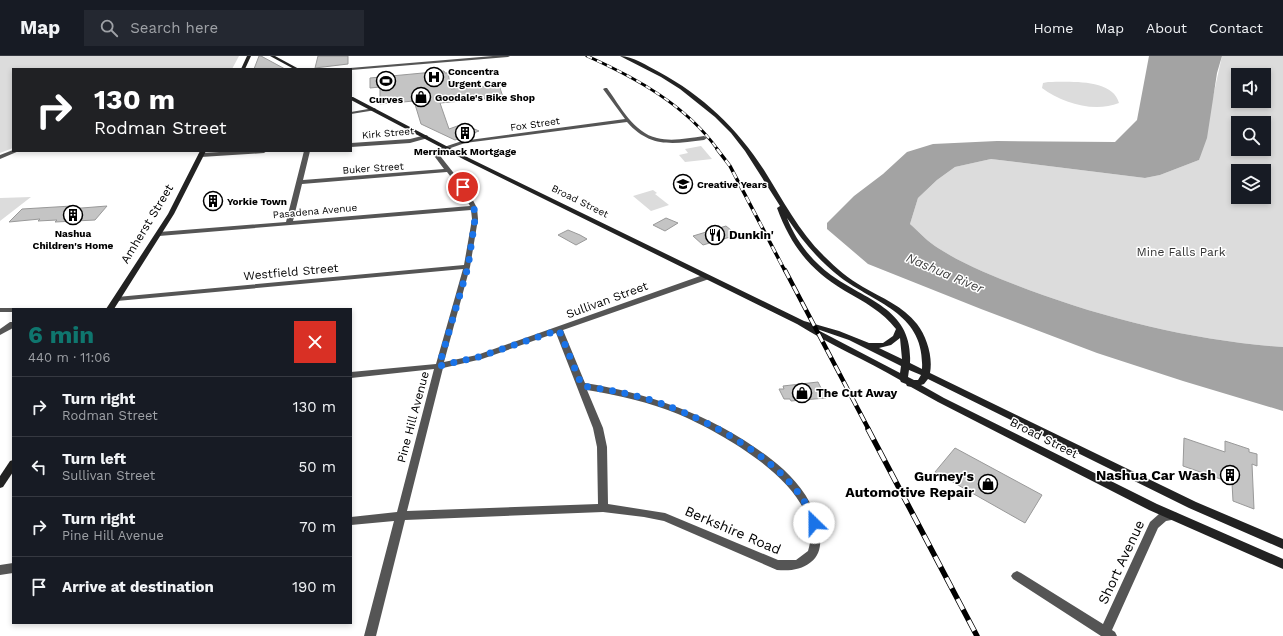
<!DOCTYPE html>
<meta charset="utf-8">
<style>
body{margin:0;font-family:"Work Sans",sans-serif;background:#242831;color:#f1f3f6;height:100vh;display:flex;flex-direction:column;font-size:15px;white-space:nowrap}
*{box-sizing:border-box;margin:0}
p{font-size:13px;color:#9ea1a6}
.icon{flex:none;width:22px;height:22px;fill:none;stroke:currentColor;stroke-width:2;stroke-linecap:round;stroke-linejoin:round}
.map{position:relative;flex:1;overflow:hidden}
.drawer{position:absolute;left:12px;top:252px;width:340px;height:316px;display:flex;flex-direction:column;background:#171b24;border-radius:0px;box-shadow:0 2px 6px #0003}
.drawer>*{flex:none}
.hud{position:absolute;left:12px;top:12px;width:340px;height:84px;border-radius:0px;box-shadow:0 2px 6px #0003;background:#202124;color:#fff;overflow:hidden}
.fabs{position:absolute;left:1231px;top:12px;display:grid;gap:8px}
.fabs a{display:grid;place-items:center;width:40px;height:40px;border-radius:0px;background:#171b24;box-shadow:0 2px 6px #0003;font-size:20px}
.pin{position:absolute;display:grid;place-items:center;width:34px;height:34px;color:#fff;margin:-17px;border:2px solid #fff;border-radius:50%;box-shadow:0 1px 4px #0007}
.me{position:absolute;width:44px;margin:-22px;rotate:337deg;stroke-linejoin:round;filter:drop-shadow(0 0 3px #0008)}
.turn{display:flex;align-items:center;gap:14px;height:84px;padding:0 16px;font-size:18px}
.turn .icon{width:52px;height:52px;stroke-width:2.5}
.turn b{display:block;font-size:28px;line-height:34px}
.round{display:grid;place-items:center;flex:none;width:42px;height:42px;border-radius:0px;background:#242831}
.overview{display:flex;align-items:center;justify-content:space-between;height:68px;padding:0 16px}
h1{font-size:24px;font-weight:700;line-height:30px;color:#0f766e}
ul{padding:0;list-style:none}
li{display:flex;align-items:center;gap:12px;height:60px;padding:0 16px;border-top:1px solid #363941}
li div{flex:1}
li b{display:block;font-size:15px}
li em{font-style:normal}
header{display:flex;align-items:center;gap:24px;box-sizing:border-box;height:56px;padding:0 20px;background:#171b24;border-bottom:1px solid #363941}
header strong{font-size:19px}
nav{display:flex;gap:22px;margin-inline-start:auto;font-size:14px}
.search{width:280px;height:36px;background:#242831;display:flex;align-items:center;gap:10px;box-sizing:border-box;padding:0 14px;border-radius:0px;color:#9ea1a6;font-size:15px}
.map>svg:first-child{display:block}
.green{fill:#dcdcdc;fill-rule:evenodd}
.water{fill:#a3a3a3}
.building{fill:#c4c4c4;stroke:#999}
.lines{fill:none;stroke-linecap:round;stroke-linejoin:round}
.street{fill:#555;fill-rule:evenodd}
.secondary{fill:#222;fill-rule:evenodd}
.rail-far3-casing{stroke:#000;stroke-width:3}
.rail-far2-casing{stroke:#000;stroke-width:3.5}
.rail-far1-casing{stroke:#000;stroke-width:4.5}
.rail-casing{stroke:#000;stroke-width:5.5}
.rail-far3{stroke:#fff;stroke-width:2;stroke-dasharray:5.5;stroke-linecap:butt}
.rail-far2{stroke:#fff;stroke-width:2.5;stroke-dasharray:7;stroke-linecap:butt}
.rail-far1{stroke:#fff;stroke-width:3;stroke-dasharray:9;stroke-linecap:butt}
.rail{stroke:#fff;stroke-width:4;stroke-dasharray:12;stroke-linecap:butt}
.route{stroke:#1a73e8;stroke-width:7;stroke-dasharray:0 12.6}
.labels{text-anchor:middle;dominant-baseline:central;stroke-width:3;stroke-linejoin:round;paint-order:stroke}
.far-poi-label{font-size:10px;font-weight:bold;fill:#000;stroke:#fff;text-anchor:start}
.far-street-label{font-size:10px;fill:#000;stroke:#fff}
.street-label{font-size:12px;fill:#000;stroke:#fff}
.poi-label{font-size:12px;font-weight:bold;fill:#000;stroke:#fff;text-anchor:start}
.park-label{font-size:12px;fill:#333;stroke:#fff}
.water-label{font-size:13px;font-style:italic;fill:#444;stroke:#fff}
.near-poi-label{font-size:14px;font-weight:bold;fill:#000;stroke:#fff;text-anchor:end}
.near-street-label{font-size:14px;fill:#000;stroke:#fff}
</style>
<header>
<strong>Map</strong>
<div class="search"><svg class="icon" aria-label="search" viewBox="0 0 24 24"><circle cx="10" cy="10" r="6"/><path d="M15 15l6 6"/></svg>Search here</div>
<nav><a>Home</a><a>Map</a><a>About</a><a>Contact</a></nav>
</header>
<div class="map">
<svg width="1283" height="580" viewBox="0 0 1283 580">
<rect width="100%" height="100%" fill="#fff"/>
<g class="green">
<polygon points="0,0 239,0 232,13 13,13 13,92 0,97"/>
<path d="M 1222,0 L 1283,0 L 1283,291 C 1197,285 1110,264 1029,234 C 998,222 966,210 938,192 C 928,186 919,176 910,168 L 918,142 L 937,124 L 955,111 L 991,103 L 1145,122 L 1160,119 L 1199,104 ZM 1238,19 L 1264,19 L 1264,45 L 1238,45 ZM 1238,67 L 1264,67 L 1264,93 L 1238,93 ZM 1238,115 L 1264,115 L 1264,141 L 1238,141 Z"/>
<path d="M 1048,26 C 1067,26 1113,22 1119,47 C 1094,57 1062,47 1042,32 L 1043,27 Z"/>
<polygon points="701,90 712,103 685,106 679,99 688,97 685,93"/>
<polygon points="653,134 657,137 655,138 669,149 651,155 633,140"/>
<polygon points="31,141 0,165 0,142"/>
</g>
<path class="water" d="M 1149,0 L 1222,0 L 1217,17 L 1207,82 L 1199,104 L 1160,119 L 1145,122 L 991,103 L 955,111 L 937,124 L 918,142 L 910,168 C 919,176 928,186 938,192 C 966,210 998,222 1029,234 C 1110,264 1197,285 1283,291 L 1283,355 L 1183,325 L 1097,297 L 981,253 L 868,208 L 827,173 L 827,167 L 854,140 L 883,118 L 907,96 L 933,88 L 997,85 L 1115,86 L 1137,64 Z"/>
<g class="building">
<polygon points="259,0 261,0 285,13 254,13"/>
<polygon points="318,0 348,0 348,8 315,12"/>
<polygon points="444,15 445,17 448,17 451,33 499,29 503,41 440,47 449,73 463,68 479,75 455,84 421,68 414,45 380,48 380,31 370,32 370,22"/>
<polygon points="72,150 69,153 107,150 95,164 55,166 57,164 38,165 40,163 9,166 22,153"/>
<polygon points="666,162 678,167 665,175 653,169"/>
<polygon points="726,170 737,179 703,189 693,180"/>
<polygon points="568,174 580,179 587,183 576,189 558,179"/>
<polygon points="818,326 826,342 791,345 790,343 784,343 779,333 784,333 783,330"/>
<polygon points="1184,382 1225,396 1225,385 1249,393 1249,396 1257,398 1257,410 1252,408 1254,453 1233,445 1232,427 1183,410"/>
<polygon points="955,392 1042,439 1025,467 935,416"/>
</g>
<g class="lines">
<g class="street">
<polygon points="493,0 510,0 508,1 351,14 351,13 348,13 350,12"/>
<path d="M 605,32 L 607,32 C 620,50 634,77 657,82 C 672,86 689,82 704,80 L 707,82 L 704,84 C 672,88 650,92 627,66 L 465,87 L 445,94 L 440,98 L 441,101 L 468,135 L 477,152 L 478,163 L 470,211 L 444,306 L 477,299 L 703,219 L 709,219 L 710,221 L 709,223 L 563,274 L 585,327 C 652,338 717,361 771,403 C 796,422 818,449 820,481 C 821,490 819,500 811,506 C 801,514 790,515 777,514 L 664,465 L 644,461 L 603,456 L 405,464 L 376,580 L 364,580 L 394,465 L 351,469 L 351,461 L 397,456 L 434,313 L 351,322 L 351,316 L 436,308 L 463,213 L 117,245 L 113,243 L 117,241 L 464,209 L 472,163 L 471,154 L 159,180 L 156,178 L 159,176 L 286,166 L 304,95 L 310,95 L 303,124 L 444,113 L 435,101 L 434,97 L 441,92 L 462,85 L 625,63 L 603,33 ZM 447,116 L 462,135 L 470,150 L 293,165 L 302,128 ZM 556,277 L 593,372 L 597,391 L 598,448 L 407,455 L 443,312 L 482,303 ZM 587,334 C 618,339 649,346 678,358 C 722,377 828,434 808,495 L 796,504 L 778,504 L 665,457 L 608,448 L 607,391 L 603,372 Z"/>
<polygon points="374,52 376,53 376,54 351,58 351,56"/>
<polygon points="426,79 428,80 428,82 410,87 351,91 351,87 410,83"/>
<polygon points="13,94 19,95 0,103 0,99"/>
<polygon points="238,95 267,95 264,97 201,101 198,99 201,97"/>
<polygon points="0,252 13,252 16,253 13,253 13,256 0,256"/>
<polygon points="10,266 13,266 13,272 0,279 0,273"/>
<polygon points="1173,456 1177,457 1178,460 1177,463 1166,465 1158,472 1112,574 1115,576 1117,580 1101,580 1013,523 1011,520 1013,517 1017,515 1021,517 1103,568 1150,466 1159,458"/>
<polygon points="13,507 13,517 0,519 0,509"/>
</g>
<g class="secondary">
<polygon points="247,0 251,0 245,13 241,13"/>
<polygon points="270,0 275,0 299,13 294,13"/>
<path d="M 620,0 C 633,0 647,10 659,16 C 702,39 738,73 764,114 C 783,144 799,176 825,201 C 836,212 849,223 863,231 C 882,242 903,250 917,268 C 927,281 933,301 930,317 L 1196,446 L 1283,483 L 1283,493 L 1189,452 L 928,323 L 924,328 L 921,329 L 944,342 L 1157,448 L 1283,503 L 1283,513 L 1149,454 L 938,346 L 911,331 L 907,330 L 906,328 L 901,326 L 900,324 C 866,304 830,289 797,268 L 465,104 L 351,44 L 351,41 L 353,41 L 469,102 L 804,265 L 839,275 L 869,287 L 883,287 L 893,280 L 896,273 C 882,255 864,246 845,235 C 810,214 791,190 777,152 L 780,150 L 745,95 L 731,77 L 715,61 L 680,33 L 661,21 ZM 787,162 C 802,184 818,204 840,221 C 876,248 925,257 922,313 L 910,307 C 913,253 867,245 831,219 C 811,204 796,185 787,162 ZM 814,272 L 849,284 L 901,310 L 900,317 ZM 900,282 L 902,303 L 879,292 L 891,289 ZM 909,314 L 921,319 L 918,324 L 914,324 L 908,321 Z"/>
<polygon points="200,95 206,95 174,158 114,253 106,253 168,158"/>
<polygon points="13,404 13,416 3,431 0,432 0,420 10,405"/>
</g>
<g class="rail-far3-casing">
<path id="rail-far3" d="M 587,0 C 636,22 686,49 718,94"/>
</g>
<g class="rail-far2-casing">
<polyline id="rail-far2" points="717,93 730,110 785,215"/>
</g>
<g class="rail-far1-casing">
<polyline id="rail-far1" points="785,214 869,374"/>
</g>
<g class="rail-casing">
<polyline id="rail" points="868,373 977,580"/>
</g>
<use href="#rail-far3" class="rail-far3"/>
<use href="#rail-far2" class="rail-far2"/>
<use href="#rail-far1" class="rail-far1"/>
<use href="#rail" class="rail"/>
</g>
<g class="lines">
<path class="route" d="M 463,131 L 474,152 L 475,163 L 468,211 L 439,310 L 478,301 L 559,274 L 582,330 C 611,334 639,339 665,349 C 715,367 799,413 814,467"/>
</g>
<defs>
<g id="hospital-ring" transform="scale(1)"><circle r="9.5" fill="#fff" stroke="#000" stroke-width="1.5"/><path d="M-5-5h3v3.5h4V-5h3V5h-3V1.5h-4V5h-3Z" fill="#000"/></g>
<g id="stadium-ring" transform="scale(1)"><circle r="9.5" fill="#fff" stroke="#000" stroke-width="1.5"/><path d="M0-5a6.5 5 0 1 0 0 10a6.5 5 0 1 0 0-10ZM-3.5-1.8h7v3.6h-7Z" fill="#000"/></g>
<g id="shop-ring" transform="scale(1)"><circle r="9.5" fill="#fff" stroke="#000" stroke-width="1.5"/><path d="M-5-2.5h2.3a2.7 3.5 0 0 1 5.4 0H5L5.5 6h-11ZM-1.5-2.5h3a1.5 2.3 0 0 0-3 0Z" fill="#000"/></g>
<g id="building-ring" transform="scale(1)"><circle r="9.5" fill="#fff" stroke="#000" stroke-width="1.5"/><path d="M-4-6H4V6H1V3H-1V6H-4ZM-2.5-4.3h1.7v1.8h-1.7ZM.8-4.3h1.7v1.8H.8ZM-2.5-1h1.7V.8h-1.7ZM.8-1h1.7V.8H.8Z" fill="#000"/></g>
<g id="school-ring" transform="scale(1)"><circle r="9.5" fill="#fff" stroke="#000" stroke-width="1.5"/><path d="M0-5L7-2L0 1L-7-2ZM-4 1L0 2.5L4 1V4Q0 6-4 4Z" fill="#000"/></g>
<g id="restaurant-ring" transform="scale(1)"><circle r="9.5" fill="#fff" stroke="#000" stroke-width="1.5"/><path d="M-5-6h1v4h1v-4h1v4h1v-4h1v5L-1.5 .5V6h-2V.5L-5-1ZM5-6V6H3V1.5H1.5Q1.5-4 5-6Z" fill="#000"/></g>
</defs>
<g fill-rule="evenodd">
<use href="#hospital-ring" x="434" y="21"/>
<use href="#stadium-ring" x="386" y="25"/>
<use href="#shop-ring" x="421" y="41"/>
<use href="#building-ring" x="465" y="77"/>
<use href="#school-ring" x="683" y="128"/>
<use href="#building-ring" x="213" y="145"/>
<use href="#building-ring" x="73" y="159"/>
<use href="#restaurant-ring" x="715" y="179"/>
<use href="#shop-ring" x="802" y="337"/>
<use href="#building-ring" x="1230" y="419"/>
<use href="#shop-ring" x="988" y="428"/>
</g>
<g class="labels">
<g class="far-poi-label">
<text x="448" y="15">Concentra<tspan x="448" dy="12">Urgent Care</tspan></text>
<text x="435" y="41">Goodale's Bike Shop</text>
<text x="386" y="43" text-anchor="middle">Curves</text>
<text x="465" y="95" text-anchor="middle">Merrimack Mortgage</text>
<text x="697" y="128">Creative Years</text>
<text x="227" y="145">Yorkie Town</text>
<text x="73" y="177" text-anchor="middle">Nashua<tspan x="73" dy="12">Children's Home</tspan></text>
</g>
<g class="far-street-label">
<text transform="translate(535 68) rotate(-8)">Fox Street</text>
<text transform="translate(388 77) rotate(-5)">Kirk Street</text>
<text transform="translate(373 112) rotate(-4)">Buker Street</text>
<text transform="translate(580 145) rotate(26)">Broad Street</text>
<text transform="translate(315 155) rotate(-5)">Pasadena Avenue</text>
</g>
<g class="street-label">
<text transform="translate(147 168) rotate(-59)">Amherst Street</text>
<text transform="translate(291 216) rotate(-5)">Westfield Street</text>
<text transform="translate(607 244) rotate(-20)">Sullivan Street</text>
<text transform="translate(413 361) rotate(-75)">Pine Hill Avenue</text>
<text transform="translate(1044 382) rotate(27)">Broad Street</text>
</g>
<g class="poi-label">
<text x="729" y="179">Dunkin'</text>
<text x="816" y="337">The Cut Away</text>
</g>
<g class="park-label">
<text x="1181" y="196">Mine Falls Park</text>
</g>
<g class="water-label">
<text transform="translate(945 217) rotate(23)">Nashua River</text>
</g>
<g class="near-poi-label">
<text x="1216" y="419">Nashua Car Wash</text>
<text x="974" y="420">Gurney's<tspan x="974" dy="16">Automotive Repair</tspan></text>
</g>
<g class="near-street-label">
<text transform="translate(733 474) rotate(23)">Berkshire Road</text>
<text transform="translate(1121 506) rotate(-65)">Short Avenue</text>
</g>
</g>
</svg>
<div class="fabs">
<a><svg class="icon" aria-label="sound" viewBox="0 0 24 24"><path d="M4 9h4l5-4v14l-5-4H4zM17 9q2 3 0 6"/></svg></a>
<a><svg class="icon" aria-label="search" viewBox="0 0 24 24"><circle cx="10" cy="10" r="6"/><path d="M15 15l6 6"/></svg></a>
<a><svg class="icon" aria-label="layers" viewBox="0 0 24 24"><path d="M12 4l9 5-9 5-9-5zM3 14l9 5 9-5"/></svg></a>
</div>
<div class="pin" style="left:463px;top:131px;background:#d93025"><svg class="icon" aria-label="arrive" viewBox="0 0 24 24"><path d="M6 21V4h12l-3 4 3 4H6"/></svg></div>
<svg class="me" style="left:814px;top:467px" viewBox="-20 -20 40 40"><circle r="19" fill="#fff"/><path d="M0-13L10 11 0 6-10 11z" fill="#1a73e8"/></svg>
<div class="hud">
<div class="turn"><svg class="icon" aria-label="right" viewBox="0 0 24 24"><path d="M7 20v-9h11M14 6l5 5-5 5"/></svg><div><b>130 m</b>Rodman Street</div></div>
</div>
<section class="drawer">
<div class="overview"><div><h1>6 min</h1><p>440 m · 11:06</p></div><a class="round" style="background:#d93025;color:#fff"><svg class="icon" aria-label="close" viewBox="0 0 24 24"><path d="M6 6l12 12M18 6L6 18"/></svg></a></div>
<ul>
<li><svg class="icon" aria-label="right" viewBox="0 0 24 24"><path d="M7 20v-9h11M14 6l5 5-5 5"/></svg><div><b>Turn right</b><p>Rodman Street</p></div><em>130 m</em></li>
<li><svg class="icon" aria-label="left" viewBox="0 0 24 24"><path d="M17 20v-9H6M10 6l-5 5 5 5"/></svg><div><b>Turn left</b><p>Sullivan Street</p></div><em>50 m</em></li>
<li><svg class="icon" aria-label="right" viewBox="0 0 24 24"><path d="M7 20v-9h11M14 6l5 5-5 5"/></svg><div><b>Turn right</b><p>Pine Hill Avenue</p></div><em>70 m</em></li>
<li><svg class="icon" aria-label="arrive" viewBox="0 0 24 24"><path d="M6 21V4h12l-3 4 3 4H6"/></svg><div><b>Arrive at destination</b></div><em>190 m</em></li>
</ul>
</section>
</div>
